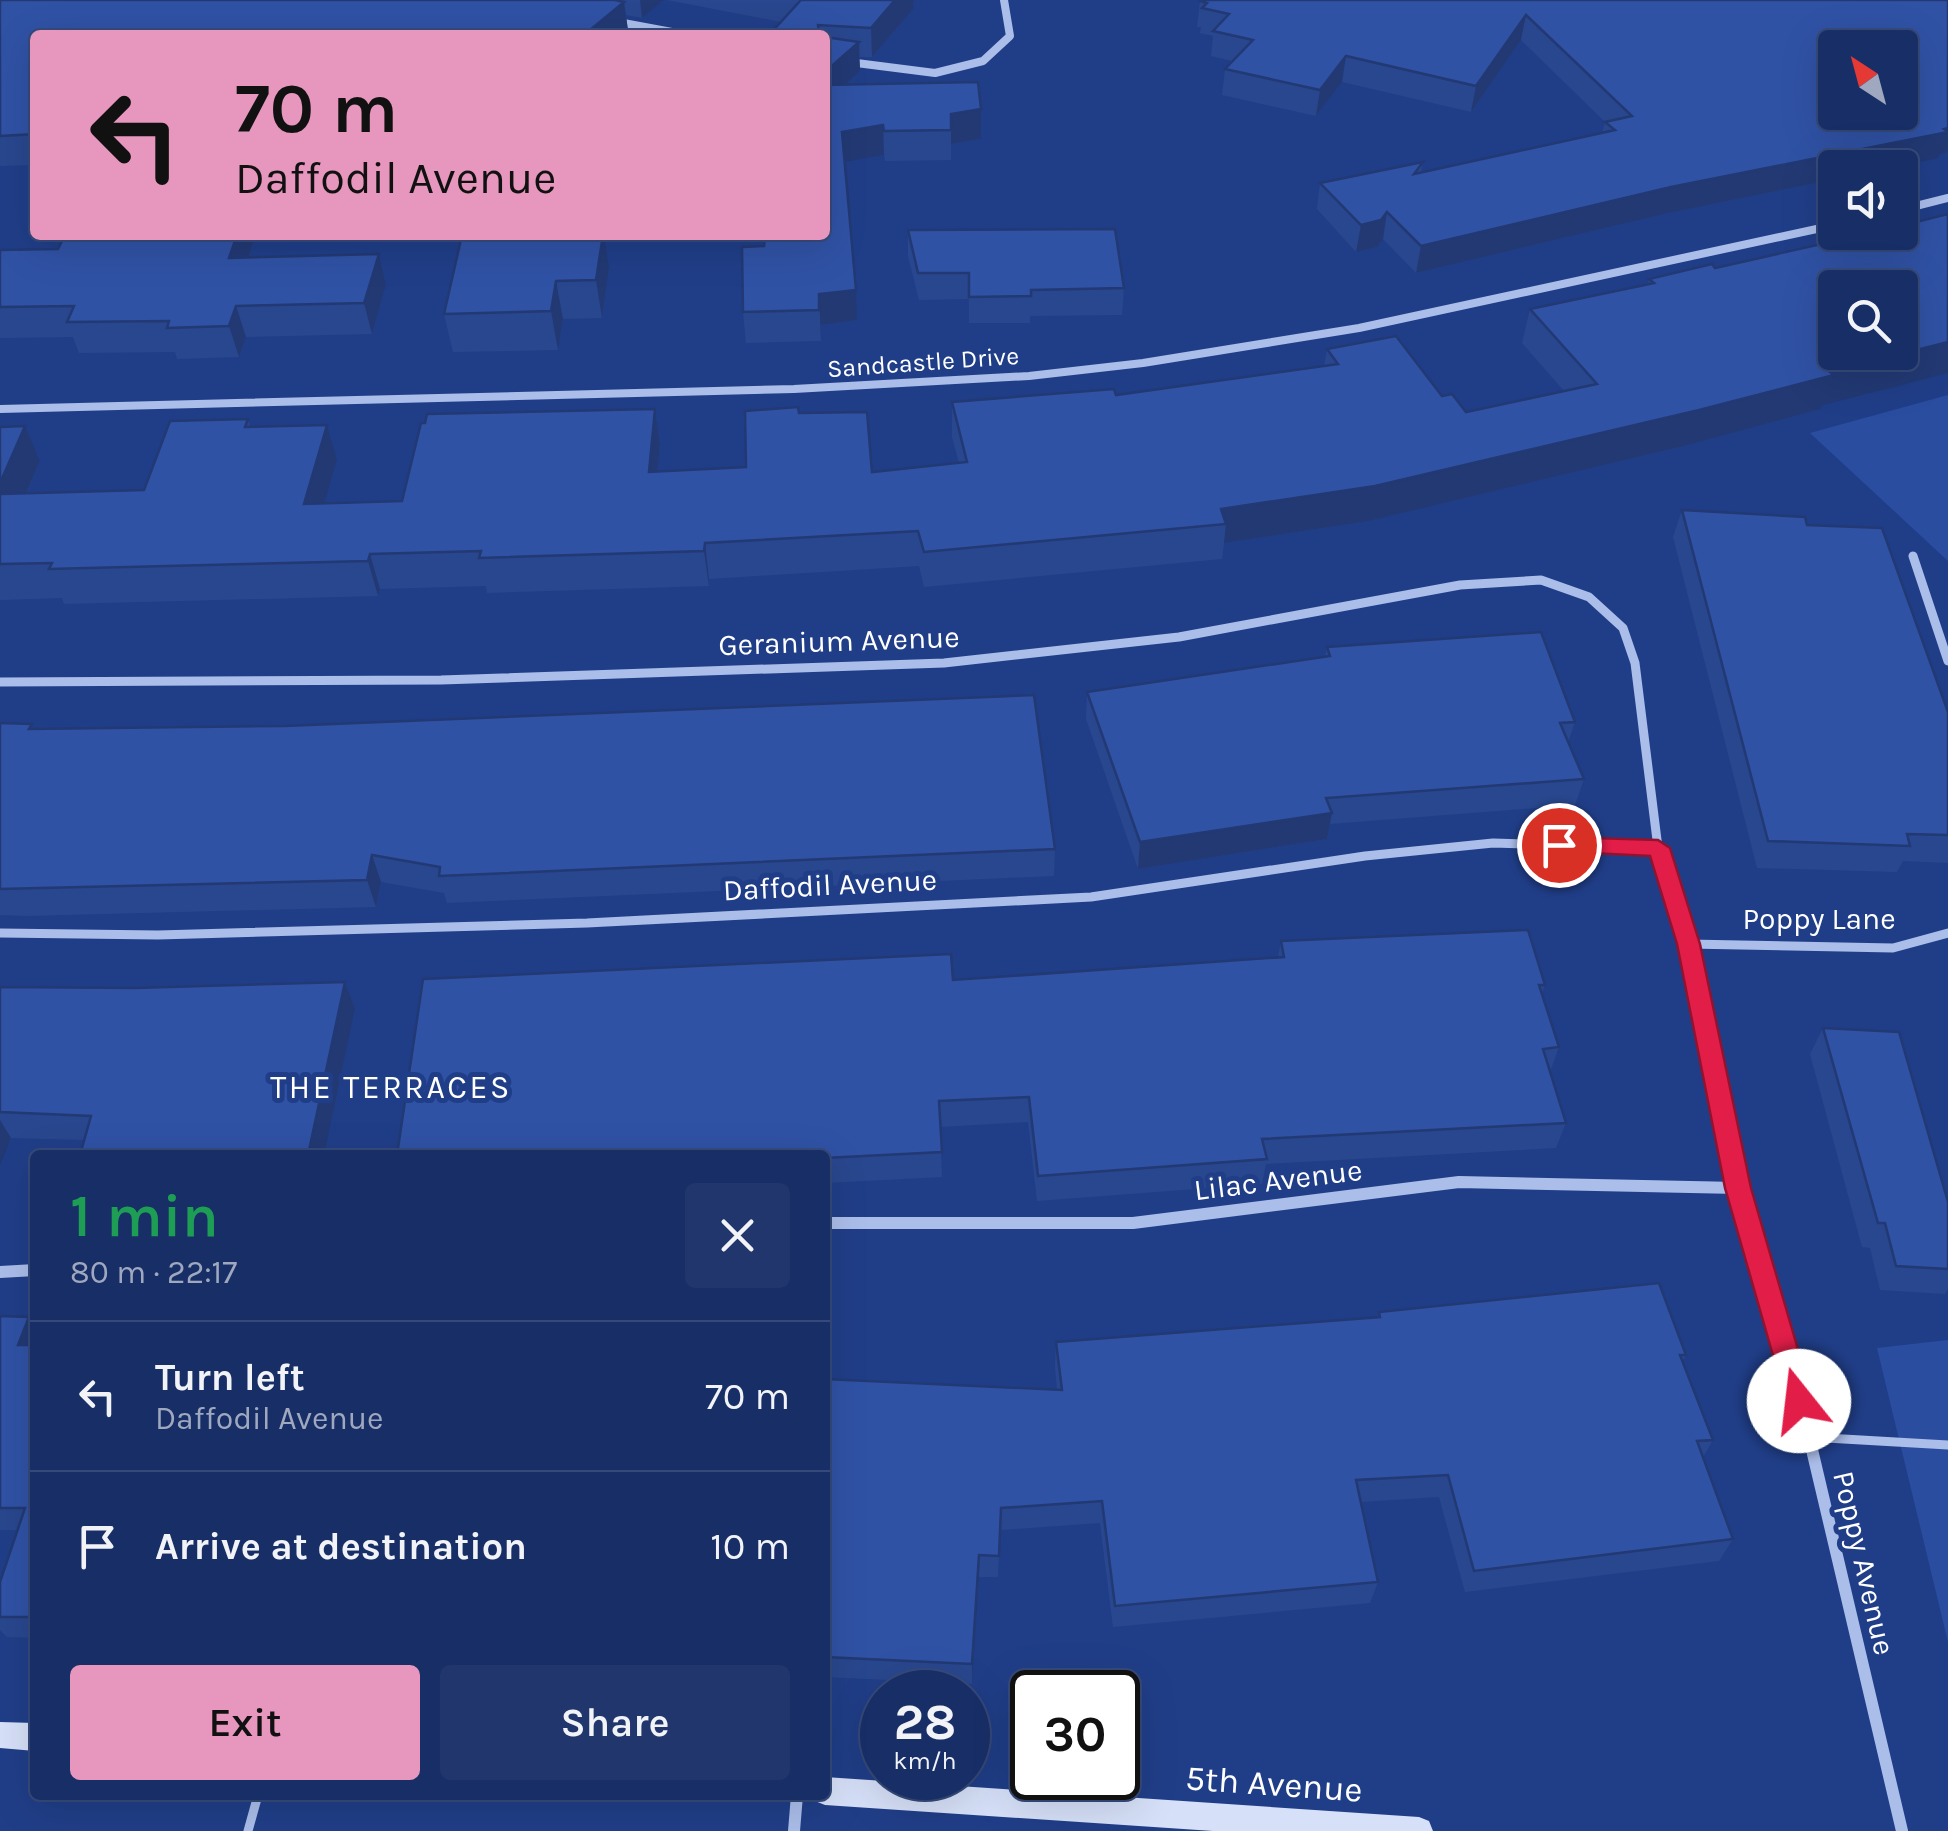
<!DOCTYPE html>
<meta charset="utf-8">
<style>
body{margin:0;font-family:Karla,sans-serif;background:#21366c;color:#f1f3f6;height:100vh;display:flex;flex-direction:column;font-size:38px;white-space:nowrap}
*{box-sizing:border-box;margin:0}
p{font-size:32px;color:#9fa8bf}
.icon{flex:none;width:55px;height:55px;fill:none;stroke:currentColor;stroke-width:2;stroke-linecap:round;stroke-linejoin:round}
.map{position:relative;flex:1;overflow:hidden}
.drawer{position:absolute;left:30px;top:1150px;width:800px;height:650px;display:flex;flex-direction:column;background:#182e66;border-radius:10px;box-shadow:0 10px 40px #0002,0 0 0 2px #364a7a}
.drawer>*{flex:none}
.hud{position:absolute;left:30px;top:30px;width:800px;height:210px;border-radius:10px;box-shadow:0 10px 40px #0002,0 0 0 2px #364a7a;background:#e797bd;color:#111;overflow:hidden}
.needle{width:65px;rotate:324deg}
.controls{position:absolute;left:1818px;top:30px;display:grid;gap:20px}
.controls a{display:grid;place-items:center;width:100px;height:100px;border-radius:10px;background:#182e66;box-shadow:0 10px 40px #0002,0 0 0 2px #364a7a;font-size:50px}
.speed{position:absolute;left:860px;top:1670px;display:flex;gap:20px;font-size:50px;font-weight:700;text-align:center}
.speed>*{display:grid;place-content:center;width:130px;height:130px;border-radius:50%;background:#182e66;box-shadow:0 10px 40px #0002,0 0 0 2px #364a7a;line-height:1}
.speed small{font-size:25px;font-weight:400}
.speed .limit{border:5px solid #111;border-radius:15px;background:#fff;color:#111}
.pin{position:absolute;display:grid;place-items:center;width:85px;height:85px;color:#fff;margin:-42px;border:5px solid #fff;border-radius:50%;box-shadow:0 2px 10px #0007}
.me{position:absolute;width:110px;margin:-55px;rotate:344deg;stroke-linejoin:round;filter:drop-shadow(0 0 8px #0008)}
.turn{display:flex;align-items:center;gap:35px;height:210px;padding:0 40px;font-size:45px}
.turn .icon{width:130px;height:130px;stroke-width:2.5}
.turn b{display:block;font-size:70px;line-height:85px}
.round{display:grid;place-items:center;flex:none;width:105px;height:105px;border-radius:10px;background:#21366c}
.summary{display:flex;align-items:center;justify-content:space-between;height:170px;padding:0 40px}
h1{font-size:60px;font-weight:600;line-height:75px;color:#1e9e55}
.action{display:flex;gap:20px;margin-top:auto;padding:20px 40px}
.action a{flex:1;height:115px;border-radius:10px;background:#e797bd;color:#111;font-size:40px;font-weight:600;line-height:115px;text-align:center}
.action a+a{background:#21366c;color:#f1f3f6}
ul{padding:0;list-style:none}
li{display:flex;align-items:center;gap:30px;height:150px;padding:0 40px;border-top:2px solid #364a7a}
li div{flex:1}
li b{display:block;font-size:38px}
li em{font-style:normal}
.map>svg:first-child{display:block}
.green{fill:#2a4da0}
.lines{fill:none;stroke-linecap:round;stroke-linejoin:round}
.lane{stroke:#abbeea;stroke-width:9}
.street-far2{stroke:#abbeea;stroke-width:8}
.street-far1{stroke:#abbeea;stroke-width:9}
.street{stroke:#abbeea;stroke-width:12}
.secondary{fill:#d6e0f8;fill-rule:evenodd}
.wall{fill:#29478e}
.shaded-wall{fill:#223974}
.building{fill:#3052a5;stroke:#223974;stroke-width:2.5;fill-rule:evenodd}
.route{fill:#e11d48;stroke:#92132f;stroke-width:2.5}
.labels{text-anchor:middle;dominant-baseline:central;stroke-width:10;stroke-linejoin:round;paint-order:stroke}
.far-street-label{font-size:25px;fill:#fff;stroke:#203e88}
.street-label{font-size:30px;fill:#fff;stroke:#203e88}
.neighbourhood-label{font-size:32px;letter-spacing:2.5px;fill:#fff;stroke:#203e88}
.near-street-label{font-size:35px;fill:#fff;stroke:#203e88}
</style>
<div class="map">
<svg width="1948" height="1831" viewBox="0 0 1948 1831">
<rect width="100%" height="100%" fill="#203e88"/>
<g class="green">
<polygon points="1948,395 1948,561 1810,433"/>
<polygon points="1948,1340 1948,1642 1877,1348"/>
</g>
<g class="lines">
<g class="lane">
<polyline points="1809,1437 1948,1445"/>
<polyline points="248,1831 258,1795"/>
</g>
<g class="street-far2">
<polyline points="618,22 688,35"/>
<polyline points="825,59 935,73 983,61 1010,36 1004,0"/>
<polyline points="1900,210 1948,198"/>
<polyline points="0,409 794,389 1029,376 1143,363 1359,328 1835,225"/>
</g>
<g class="street-far1">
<polyline points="1913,556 1948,661"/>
<polyline points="0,682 441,680 944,663 1179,637 1460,585 1541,580 1589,597 1623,628 1635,663 1658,848 1688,944 1709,1048"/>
<polyline points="0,933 158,935 587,923 1091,897 1365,856 1493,843 1658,848"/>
<polyline points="1688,944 1893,948 1948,933"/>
</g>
<g class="street">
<polyline points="1709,1046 1738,1188 1809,1437 1902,1831"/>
<polyline points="825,1223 1133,1223 1459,1182 1738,1188"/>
<polyline points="0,1272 35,1270"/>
<polyline points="794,1831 797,1795"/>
</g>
<g class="secondary">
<polygon points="0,1722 35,1723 35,1751 0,1748"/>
<polygon points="825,1777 1419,1817 1429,1821 1433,1831 1213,1831 825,1805 815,1801 813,1795 825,1795"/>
</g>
</g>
<g class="wall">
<polygon points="0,0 664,0 642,18 626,15 628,31 35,35 35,165 0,166"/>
<polygon points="667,0 915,0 913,2 914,8 872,57 859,57 860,71 845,84 981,109 981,139 951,144 951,160 885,161 884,155 845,161 857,320 821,325 821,341 746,343 743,312 764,246 825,235 825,35 769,35 781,22"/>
<polygon points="1948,0 1940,154 1938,158 1835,168 1835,179 1664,214 1416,273 1383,239 1377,247 1356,252 1317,209 1320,183 1423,162 1421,172 1602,133 1605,122 1521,40 1471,112 1342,82 1316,116 1222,95 1225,69 1232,61 1211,56 1213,36 1200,33 1201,27 1197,27 1200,1"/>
<polygon points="908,230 1124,288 1122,315 1030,316 1030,323 969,323 969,299 919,300 908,256"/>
<polygon points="256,235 249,257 379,254 386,285 372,334 246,337 239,357 177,359 175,352 79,353 73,337 0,338 0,250 58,249"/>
<polygon points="462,235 609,268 602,318 563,319 558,350 453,352 444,314"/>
<polygon points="1649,279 1823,405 1821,409 1688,445 1369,521 1224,543 1222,559 924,587 919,566 709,579 709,586 487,593 486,586 380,589 378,596 64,604 62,598 0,600 0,427 40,461 26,494 144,490 248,419 250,427 337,460 324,503 402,501 655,409 660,444 657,472 746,467 799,413 872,472 959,463 952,437 952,402 1116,395 1324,366 1327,349 1442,396 1466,412 1564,391 1522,343 1530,309 1648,284"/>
<polygon points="1682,510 1807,525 1948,712 1948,863 1903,861 1897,872 1757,868 1673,537"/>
<polygon points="1327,647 1575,722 1568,742 1584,779 1575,805 1330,824 1327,839 1138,869 1086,719 1087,692 1325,657"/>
<polygon points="0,723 34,728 1055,849 1054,876 447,903 444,893 381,882 376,907 26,916 0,915"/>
<polygon points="1281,941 1545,985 1542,993 1559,1047 1550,1072 1566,1123 1556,1148 1266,1164 1262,1184 1037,1201 1028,1122 940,1127 942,1177 825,1183 825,1155 953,980 1278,957"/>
<polygon points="345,982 355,1008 84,1140 11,1138 0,1166 0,987 135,988"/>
<polygon points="1823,1028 1948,1202 1948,1289 1945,1294 1880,1290 1870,1248 1862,1247 1810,1054"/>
<polygon points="1379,1312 1686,1355 1682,1362 1713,1440 1703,1457 1733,1539 1719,1561 1465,1592 1439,1497 1360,1502 1378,1582 1370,1603 1113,1627 1100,1523 1000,1530 998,1577 979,1577 972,1684 825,1677 825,1379 1057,1390 1055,1366 1056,1342 1377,1318"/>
<polygon points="0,1316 29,1317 35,1326 35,1638 7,1637 0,1630 0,1617 17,1530 0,1530"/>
</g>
<g class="shaded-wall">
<polygon points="640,0 664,0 642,18"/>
<polygon points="895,0 915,0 913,2 914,8 872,57 871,28"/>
<polygon points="624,2 628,31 622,35 584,35"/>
<polygon points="1526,15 1521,40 1471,112 1476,86"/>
<polygon points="859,42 860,71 825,103 825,72"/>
<polygon points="1346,56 1342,82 1316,116 1320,90"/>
<polygon points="981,109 981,139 951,144 951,114"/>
<polygon points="883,125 884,155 844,162 842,132"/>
<polygon points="1948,128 1948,152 1940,154 1938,158 1893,168 1835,168 1835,179 1664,214 1416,273 1421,246 1671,187"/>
<polygon points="1387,212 1383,239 1377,247 1356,252 1361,225"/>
<polygon points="237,235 256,235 238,288 229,258"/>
<polygon points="603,235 604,235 609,268 602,318 596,280"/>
<polygon points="379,254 386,285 372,334 364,303"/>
<polygon points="556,281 563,319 558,350 551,311"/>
<polygon points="856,290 857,320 821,325 821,341 819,294"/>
<polygon points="236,306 246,337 239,357 229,326"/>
<polygon points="1948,342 1948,373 1823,405 1821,409 1688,445 1369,521 1224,543 1226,524 1221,509 1830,372"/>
<polygon points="655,409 660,444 654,507 649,472"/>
<polygon points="327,425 337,460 314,539 304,504"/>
<polygon points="25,426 40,461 10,530 0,507 0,483"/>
<polygon points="705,543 709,579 709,586 704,551"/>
<polygon points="370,554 380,589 378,596 368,561"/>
<polygon points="1332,813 1327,839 1138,869 1140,842"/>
<polygon points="372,855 381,882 376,907 367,880"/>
<polygon points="345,982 355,1008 324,1155 308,1155"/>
<polygon points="0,1120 11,1138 0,1166"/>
<polygon points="29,1317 35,1326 35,1369 18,1345"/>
<polygon points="979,1555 979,1577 972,1684 972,1664"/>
</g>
<g class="building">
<polygon points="0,0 615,0 624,2 584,35 35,35 35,134 0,136"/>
<polygon points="801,0 895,0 871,28 818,25 819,35 769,35"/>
<path d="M 1201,0 L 1948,0 L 1948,128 L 1944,129 L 1948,132 L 1671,187 L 1421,246 L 1387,212 L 1381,220 L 1361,225 L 1320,183 L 1423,162 L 1414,174 L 1615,130 L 1605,122 L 1632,116 L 1526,15 L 1476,86 L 1346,56 L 1320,90 L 1225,69 L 1253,40 L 1213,31 L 1229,14 L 1202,8 L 1207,3 L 1200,1 ZM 1835,48 L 1900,48 L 1900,112 L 1835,112 Z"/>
<polygon points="825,37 859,42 825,72"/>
<polygon points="978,82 981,109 951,114 951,130 884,131 883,125 842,132 856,290 819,294 819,310 743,312 742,247 764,246 765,235 825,235 825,85"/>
<path d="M 1948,214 L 1948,342 L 1830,372 L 1834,375 L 1699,410 L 1375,486 L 1221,509 L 1226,524 L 924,552 L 918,531 L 705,543 L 704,551 L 479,558 L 481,551 L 370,554 L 368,561 L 49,569 L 52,563 L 0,564 L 0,494 L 144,490 L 170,421 L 248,419 L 245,427 L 327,425 L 304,504 L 402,501 L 421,423 L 425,423 L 427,414 L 655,409 L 649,472 L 746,467 L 745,411 L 798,407 L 799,413 L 867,412 L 872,472 L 967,462 L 952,402 L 1114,389 L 1116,395 L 1338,364 L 1327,349 L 1396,336 L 1442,396 L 1452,394 L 1466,412 L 1597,384 L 1530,309 L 1654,283 L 1649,279 L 1712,264 L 1715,268 L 1875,232 L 1900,232 L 1900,226 ZM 1835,288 L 1900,288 L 1900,352 L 1835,352 Z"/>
<polygon points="1115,229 1124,288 1031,290 1031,296 969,297 969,273 918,273 908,230"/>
<polygon points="65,235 237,235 229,258 379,254 364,303 236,306 229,326 167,328 169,321 67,322 74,306 0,307 0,250 58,249"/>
<polygon points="462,235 603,235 596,280 556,281 551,311 444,314"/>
<polygon points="25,426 0,483 0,427"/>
<polygon points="1682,510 1805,517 1807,525 1882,528 1948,712 1948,835 1907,834 1910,846 1768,841"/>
<polygon points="1541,632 1575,722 1560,723 1584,779 1326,798 1332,813 1140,842 1087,692 1330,656 1327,647"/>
<polygon points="1034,695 1055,849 439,876 440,867 372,855 367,880 0,889 0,723 32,724 29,729 285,726"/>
<polygon points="1528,930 1545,985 1539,985 1559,1047 1543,1049 1566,1123 1262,1139 1267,1159 1038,1176 1029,1097 939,1101 942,1152 825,1158 825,1155 397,1155 423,979 951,954 953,980 1284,957 1281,941"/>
<polygon points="345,982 308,1155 80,1155 91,1116 0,1112 0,987 135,988"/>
<polygon points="1823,1028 1899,1032 1948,1202 1948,1269 1896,1266 1885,1223 1878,1223"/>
<polygon points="1659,1283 1686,1355 1680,1355 1713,1440 1697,1441 1733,1539 1474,1571 1448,1475 1356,1480 1378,1582 1115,1606 1102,1501 1001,1508 999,1556 979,1555 972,1664 825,1657 825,1379 1062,1390 1056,1342 1380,1317 1379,1312"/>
<polygon points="0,1316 29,1317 18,1345 35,1345 35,1617 0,1617 0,1582 25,1508 0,1508"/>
</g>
<polygon class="route" points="1559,837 1658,840 1670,848 1700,944 1751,1188 1813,1401 1809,1410 1799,1414 1790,1410 1786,1401 1725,1188 1677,944 1650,856 1551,851 1548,845"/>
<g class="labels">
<g class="far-street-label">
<text transform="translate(923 362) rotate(-4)">Sandcastle Drive</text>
</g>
<g class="street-label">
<text transform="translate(839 641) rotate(-2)">Geranium Avenue</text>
<text transform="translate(830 885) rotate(-3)">Daffodil Avenue</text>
<text x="1819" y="919">Poppy Lane</text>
<text transform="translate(1278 1180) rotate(-7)">Lilac Avenue</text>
<text transform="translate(1864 1563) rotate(77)">Poppy Avenue</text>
</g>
<g class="neighbourhood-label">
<text x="391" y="1087">THE TERRACES</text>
</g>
<g class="near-street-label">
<text transform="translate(1274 1784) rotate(4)">5th Avenue</text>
</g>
</g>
</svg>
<div class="controls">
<a><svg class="needle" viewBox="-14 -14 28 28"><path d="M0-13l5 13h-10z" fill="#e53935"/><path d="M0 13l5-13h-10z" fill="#9fa8bf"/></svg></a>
<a><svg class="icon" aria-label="sound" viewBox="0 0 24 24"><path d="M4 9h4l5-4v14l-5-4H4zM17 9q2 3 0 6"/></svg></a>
<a><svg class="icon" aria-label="search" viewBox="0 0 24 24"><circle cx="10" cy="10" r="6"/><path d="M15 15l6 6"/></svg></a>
</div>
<div class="speed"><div>28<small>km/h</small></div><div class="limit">30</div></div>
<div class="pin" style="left:1559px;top:845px;background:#d93025"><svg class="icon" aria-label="arrive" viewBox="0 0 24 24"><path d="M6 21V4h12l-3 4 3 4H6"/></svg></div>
<svg class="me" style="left:1799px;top:1401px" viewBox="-20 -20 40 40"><circle r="19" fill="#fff"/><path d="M0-13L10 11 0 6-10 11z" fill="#e11d48"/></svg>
<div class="hud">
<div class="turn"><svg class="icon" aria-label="left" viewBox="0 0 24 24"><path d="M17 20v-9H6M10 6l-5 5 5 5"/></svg><div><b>70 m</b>Daffodil Avenue</div></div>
</div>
<section class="drawer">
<div class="summary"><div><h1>1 min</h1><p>80 m · 22:17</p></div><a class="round"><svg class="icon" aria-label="close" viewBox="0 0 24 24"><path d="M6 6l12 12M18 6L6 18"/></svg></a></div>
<ul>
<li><svg class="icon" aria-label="left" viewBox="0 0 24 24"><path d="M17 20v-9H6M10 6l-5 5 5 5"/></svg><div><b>Turn left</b><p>Daffodil Avenue</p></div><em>70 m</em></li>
<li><svg class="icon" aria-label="arrive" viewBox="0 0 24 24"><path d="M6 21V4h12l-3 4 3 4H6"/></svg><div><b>Arrive at destination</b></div><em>10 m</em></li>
</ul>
<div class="action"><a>Exit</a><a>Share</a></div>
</section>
</div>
